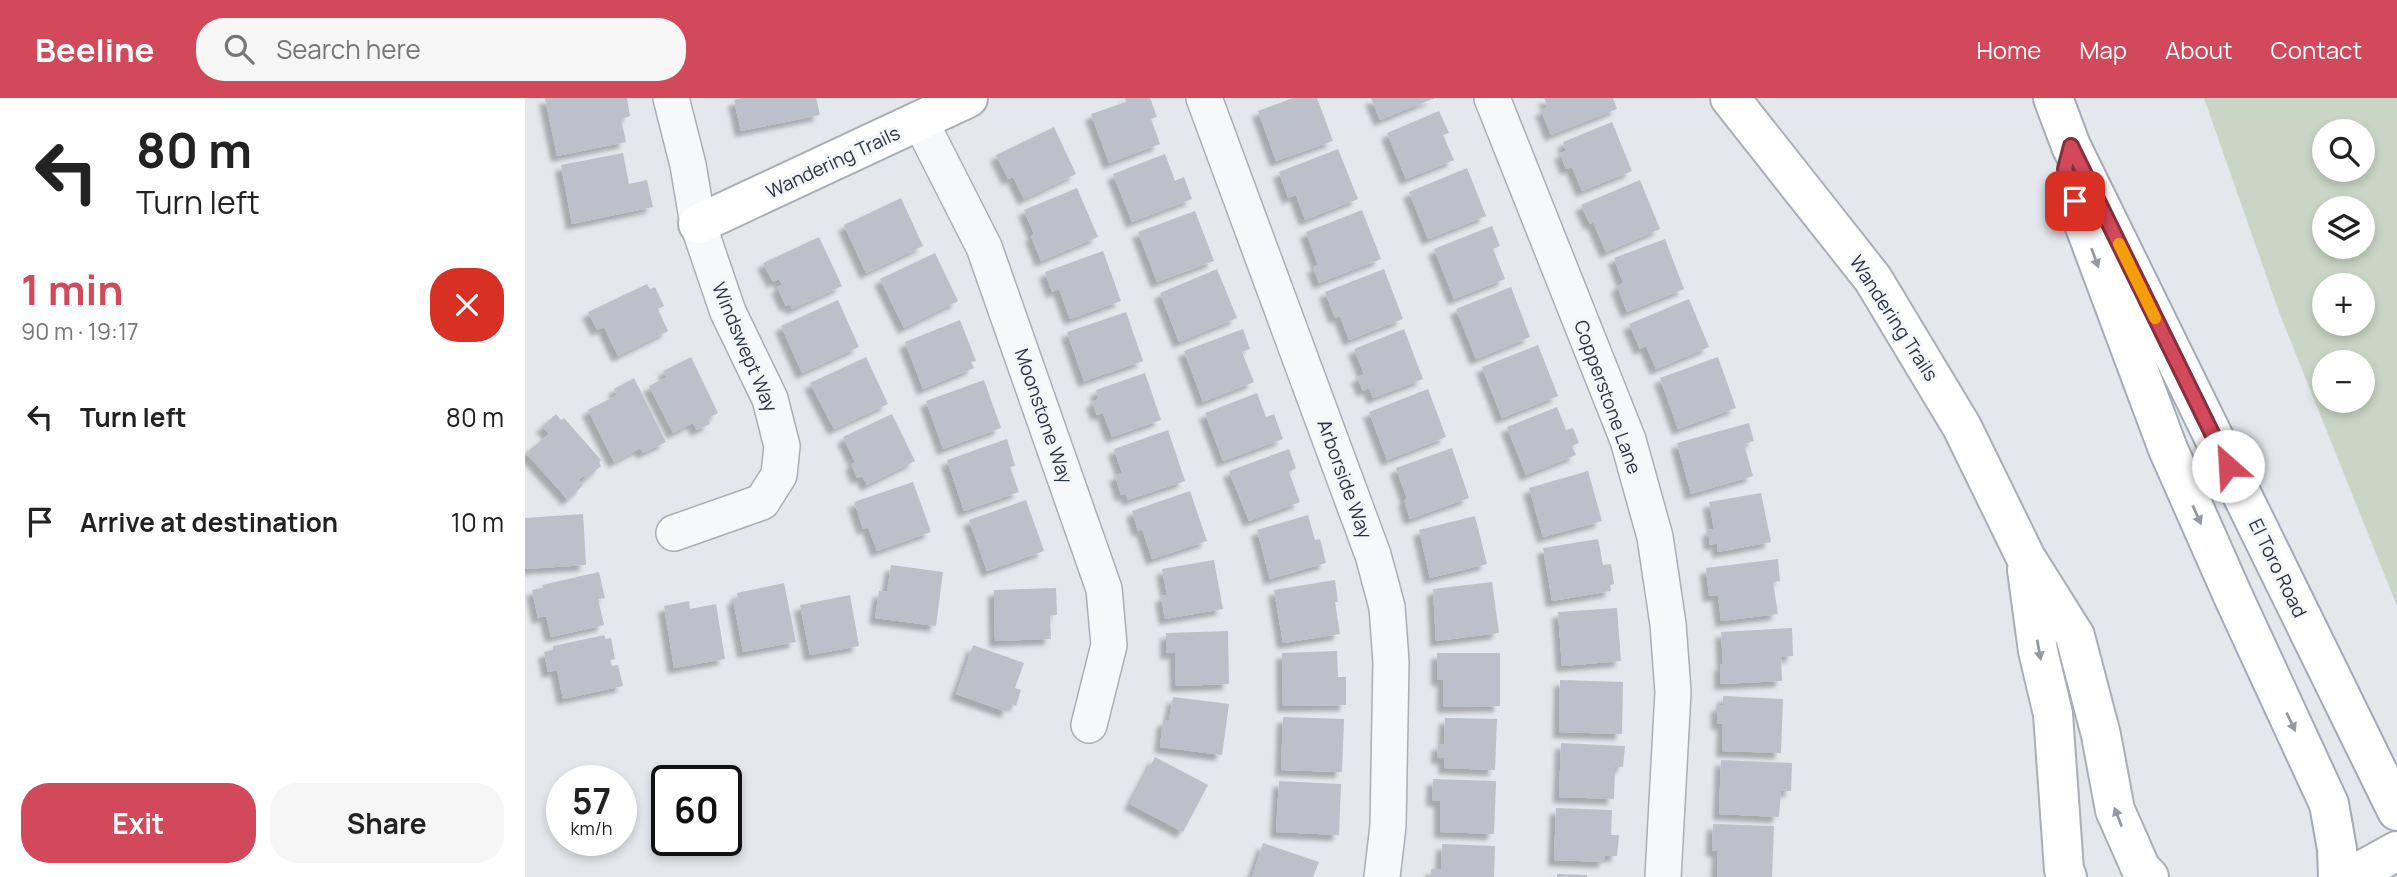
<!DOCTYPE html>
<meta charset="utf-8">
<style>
body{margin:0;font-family:Manrope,sans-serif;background:#f6f6f6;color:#222;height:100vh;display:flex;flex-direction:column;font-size:26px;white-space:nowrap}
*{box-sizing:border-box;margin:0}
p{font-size:23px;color:#767676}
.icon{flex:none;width:38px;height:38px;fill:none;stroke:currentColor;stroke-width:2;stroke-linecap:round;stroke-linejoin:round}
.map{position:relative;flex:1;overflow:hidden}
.drawer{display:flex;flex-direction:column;background:#fff;width:525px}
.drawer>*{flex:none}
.guide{background:#fff;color:#222;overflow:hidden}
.controls{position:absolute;left:1787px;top:21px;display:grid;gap:14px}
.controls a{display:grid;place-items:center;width:63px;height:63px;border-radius:50%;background:#fff;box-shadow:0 4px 10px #0003;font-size:35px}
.speed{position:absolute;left:21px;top:667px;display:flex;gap:14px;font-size:35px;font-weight:700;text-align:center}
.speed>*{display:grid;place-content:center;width:91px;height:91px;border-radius:50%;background:#fff;box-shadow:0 4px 10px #0003;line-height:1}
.speed small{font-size:18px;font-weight:400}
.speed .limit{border:4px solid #111;border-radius:10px;background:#fff;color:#111}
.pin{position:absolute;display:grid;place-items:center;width:60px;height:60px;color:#fff;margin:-30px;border-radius:14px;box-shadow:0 4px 10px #0006}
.me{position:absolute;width:77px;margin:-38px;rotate:334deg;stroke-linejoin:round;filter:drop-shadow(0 0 5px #0008)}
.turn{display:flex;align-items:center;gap:24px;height:147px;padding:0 21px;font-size:32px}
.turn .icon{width:91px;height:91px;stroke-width:2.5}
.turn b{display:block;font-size:49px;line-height:60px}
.round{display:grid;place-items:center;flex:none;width:74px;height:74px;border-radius:28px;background:#f6f6f6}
.headline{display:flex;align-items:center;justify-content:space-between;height:119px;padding:0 21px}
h1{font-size:42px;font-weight:700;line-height:52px;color:#d1495b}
.cta{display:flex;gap:14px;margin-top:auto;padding:14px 21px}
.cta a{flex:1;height:80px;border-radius:28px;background:#d1495b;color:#fff;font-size:28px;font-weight:700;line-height:80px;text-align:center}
.cta a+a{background:#f6f6f6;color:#222}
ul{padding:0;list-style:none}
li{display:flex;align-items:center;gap:21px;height:105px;padding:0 21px}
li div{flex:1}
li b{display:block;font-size:26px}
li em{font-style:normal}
header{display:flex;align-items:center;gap:42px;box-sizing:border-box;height:98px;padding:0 35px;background:#d1495b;color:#fff}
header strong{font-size:33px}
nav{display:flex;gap:38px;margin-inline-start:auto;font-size:24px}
.search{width:490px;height:63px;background:#f6f6f6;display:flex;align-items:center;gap:18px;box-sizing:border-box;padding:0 24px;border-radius:28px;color:#767676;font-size:26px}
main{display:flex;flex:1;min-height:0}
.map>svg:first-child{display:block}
.green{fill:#c9d6c5;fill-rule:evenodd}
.building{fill:#bbc0ca;filter:url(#shadow)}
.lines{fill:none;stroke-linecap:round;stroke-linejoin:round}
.street-casing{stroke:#a9aeb7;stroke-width:38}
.secondary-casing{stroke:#a9aeb7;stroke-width:42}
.primary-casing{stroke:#a3abb8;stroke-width:42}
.street{stroke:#f7f8fa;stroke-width:35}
.secondary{stroke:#fff;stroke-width:38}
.primary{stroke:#fff;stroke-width:38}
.oneway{fill:#959aa2}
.route-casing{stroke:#882f3b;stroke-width:18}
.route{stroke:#d1495b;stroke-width:12}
.slow{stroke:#f59e0b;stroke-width:12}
.labels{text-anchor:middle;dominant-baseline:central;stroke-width:6;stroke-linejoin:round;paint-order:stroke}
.street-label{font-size:19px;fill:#2b3445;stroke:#f4f6f9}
</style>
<header>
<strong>Beeline</strong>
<div class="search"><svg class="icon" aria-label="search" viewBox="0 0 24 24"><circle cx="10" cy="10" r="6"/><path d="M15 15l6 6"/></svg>Search here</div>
<nav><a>Home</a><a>Map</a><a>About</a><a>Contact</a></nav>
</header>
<main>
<section class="drawer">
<div class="guide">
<div class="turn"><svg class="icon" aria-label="left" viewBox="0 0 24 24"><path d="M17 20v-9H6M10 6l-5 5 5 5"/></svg><div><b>80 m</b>Turn left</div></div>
</div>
<div class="headline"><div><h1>1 min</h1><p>90 m · 19:17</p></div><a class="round" style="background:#d93025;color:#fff"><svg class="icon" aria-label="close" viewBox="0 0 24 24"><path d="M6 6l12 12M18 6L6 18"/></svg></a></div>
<ul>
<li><svg class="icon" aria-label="left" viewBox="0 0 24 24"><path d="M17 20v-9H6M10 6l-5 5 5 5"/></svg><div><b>Turn left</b></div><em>80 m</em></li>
<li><svg class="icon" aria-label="arrive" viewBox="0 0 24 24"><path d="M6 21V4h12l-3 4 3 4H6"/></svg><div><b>Arrive at destination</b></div><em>10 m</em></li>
</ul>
<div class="cta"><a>Exit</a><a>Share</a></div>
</section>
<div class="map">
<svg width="1872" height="779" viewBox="0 0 1872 779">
<defs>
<filter id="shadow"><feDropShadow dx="-6" dy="6" stdDeviation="2" flood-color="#0004"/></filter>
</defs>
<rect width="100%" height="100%" fill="#e4e7ec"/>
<path class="green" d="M 1679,0 L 1872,0 L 1872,508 L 1754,214 ZM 1799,33 L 1838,33 L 1838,72 L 1799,72 ZM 1799,110 L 1838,110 L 1838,149 L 1799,149 ZM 1799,187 L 1838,187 L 1838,226 L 1799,226 ZM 1799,264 L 1838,264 L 1838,303 L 1799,303 Z"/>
<g class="building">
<polygon points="20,0 102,0 105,18 96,21 101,44 32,58"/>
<polygon points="218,0 291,0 295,17 216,33 209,2"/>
<polygon points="600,0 625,0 632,19 626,21 635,46 584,65 566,16 601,4"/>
<polygon points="768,0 792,0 808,43 751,63 733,13"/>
<polygon points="846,0 910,0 855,22"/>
<polygon points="1019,0 1088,0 1092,11 1026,37 1016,12 1023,9"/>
<polygon points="914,13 924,35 918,37 929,62 881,81 862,35"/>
<polygon points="1087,24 1107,73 1057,93 1047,69 1041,71 1035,55 1041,53 1038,44"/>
<polygon points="529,29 551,76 499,101 488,79 483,81 471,57"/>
<polygon points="813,51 833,101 780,122 771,97 763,100 754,74"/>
<polygon points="98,55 104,86 122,82 128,109 47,126 36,67"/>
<polygon points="640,56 650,83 659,79 667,101 607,124 588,76"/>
<polygon points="942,70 961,118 903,141 884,94"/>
<polygon points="1115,82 1135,131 1081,154 1068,124 1065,126 1056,107"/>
<polygon points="552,90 573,139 516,163 506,138 509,136 499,112"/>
<polygon points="376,100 398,148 341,175 319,127"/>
<polygon points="837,112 856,161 794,185 788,169 793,167 781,134"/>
<polygon points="670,113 689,163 632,184 613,134"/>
<polygon points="967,128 975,148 968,151 980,181 929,201 909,151"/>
<polygon points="294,139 317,188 267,211 265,206 261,208 252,189 257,187 254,181 248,184 238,165"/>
<polygon points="1140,141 1159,191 1102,214 1092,188 1098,185 1089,160"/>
<polygon points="578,153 596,203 545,221 534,191 527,194 520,174"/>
<polygon points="410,155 433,203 379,230 355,181"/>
<polygon points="692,171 712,220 654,244 635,195"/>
<polygon points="859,171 878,221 824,242 815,218 810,220 800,194"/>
<polygon points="122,186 125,191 130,189 139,208 133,211 143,233 93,258 79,229 72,232 63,214"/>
<polygon points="986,189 1005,239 951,261 931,211"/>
<polygon points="1164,201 1184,249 1131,271 1121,248 1115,251 1104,226"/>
<polygon points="313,202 334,249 277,275 256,228"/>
<polygon points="601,214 618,263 559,283 542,234"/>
<polygon points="435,222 451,263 446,264 449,270 398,291 380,244"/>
<polygon points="718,231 725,251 717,254 729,284 678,304 659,253"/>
<polygon points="879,231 898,281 848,300 844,290 838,293 832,279 839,276 829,251"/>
<polygon points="1013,247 1033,298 977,320 957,269"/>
<polygon points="166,259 193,315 183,320 185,326 172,332 168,325 148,335 124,288 142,279 138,273"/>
<polygon points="341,259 363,306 309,331 285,285"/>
<polygon points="1193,259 1211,310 1153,331 1135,280"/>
<polygon points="620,275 636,322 587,339 578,315 572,317 567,304 573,301 571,292"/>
<polygon points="109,280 141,344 118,355 115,350 89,364 63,312 92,297 89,291"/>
<polygon points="459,282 476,330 418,351 401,303"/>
<polygon points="903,291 921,339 862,362 844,314"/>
<polygon points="732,295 741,319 749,316 758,341 698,363 680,315"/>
<polygon points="1032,309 1041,332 1048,330 1054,345 1047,348 1051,357 1001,377 982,329"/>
<polygon points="31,316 36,322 39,320 76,362 74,365 76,368 61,381 58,378 53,382 58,387 43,402 1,355 24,336 17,329"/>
<polygon points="367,316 390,363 342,387 337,378 332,380 326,366 330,364 318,339"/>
<polygon points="1224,325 1229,343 1219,346 1228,378 1166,396 1152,345"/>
<polygon points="643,332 660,383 603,402 601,396 596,397 590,377 597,375 589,351"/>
<polygon points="482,341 490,368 485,369 494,394 439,413 422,362"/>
<polygon points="927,350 944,400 885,421 879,402 882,401 871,370"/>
<polygon points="764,351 771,370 764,374 775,404 724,423 704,373"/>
<polygon points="1063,373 1077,423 1018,439 1004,390"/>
<polygon points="388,384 406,434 352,453 343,429 338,431 329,404"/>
<polygon points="665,393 682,443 627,461 617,431 613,433 607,413"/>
<polygon points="1236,395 1246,444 1193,454 1192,445 1185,447 1183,432 1189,431 1184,404"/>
<polygon points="501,402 519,453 462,473 444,422"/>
<polygon points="58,416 61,467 0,471 0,420"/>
<polygon points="783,417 790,442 795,441 801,465 745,481 732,432"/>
<polygon points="950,418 962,466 905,480 894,432"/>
<polygon points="1073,441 1078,467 1086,466 1089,486 1085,487 1086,493 1027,503 1018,450"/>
<polygon points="1253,461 1255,483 1248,484 1253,516 1196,523 1193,497 1184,498 1181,470"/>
<polygon points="689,462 698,511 640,521 636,498 642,497 637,471"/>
<polygon points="366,467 418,474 411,528 350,520 354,493 362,494"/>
<polygon points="74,474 80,500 73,501 79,527 26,539 21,518 13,520 7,492 18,490 17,487"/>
<polygon points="810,482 813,504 810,504 815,536 758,545 749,492"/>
<polygon points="967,484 974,535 911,543 908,491"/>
<polygon points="259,485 271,544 218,554 208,501 213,500 212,495"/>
<polygon points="531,490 532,517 525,517 526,541 470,543 469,492"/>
<polygon points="325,497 334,548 285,557 275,507"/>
<polygon points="164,503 165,511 191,506 200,561 149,570 139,508"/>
<polygon points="1092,510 1096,563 1037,568 1033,514"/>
<polygon points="1267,530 1268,558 1256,559 1257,583 1195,586 1195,567 1198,566 1196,534"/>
<polygon points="703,533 704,586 651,588 650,555 641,555 641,535"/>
<polygon points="80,537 80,541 86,540 90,561 85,562 87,568 93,567 98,588 38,601 32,572 23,574 19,554 28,552 28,548"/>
<polygon points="448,547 499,565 490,590 496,592 491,608 485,605 482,614 431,596"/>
<polygon points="812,553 813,579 821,579 821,607 758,608 757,555"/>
<polygon points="912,555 975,555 975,608 918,609 918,582 912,582"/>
<polygon points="1035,582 1098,584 1097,636 1034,634"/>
<polygon points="1198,598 1258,601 1256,655 1197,653 1198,626 1192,626 1192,607 1198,607"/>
<polygon points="648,599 704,606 697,657 635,649 638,622 644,622"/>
<polygon points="758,619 819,621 817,674 756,672"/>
<polygon points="920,620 972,621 970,672 919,670 919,660 912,660 913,646 919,646"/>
<polygon points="1036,645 1100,648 1098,669 1090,669 1089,701 1034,699"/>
<polygon points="630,659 683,687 658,734 605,706"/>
<polygon points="1196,662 1267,665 1266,693 1256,693 1254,719 1194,716"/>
<polygon points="908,681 971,683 969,736 915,734 915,703 907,702"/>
<polygon points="754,683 816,686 814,737 751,734"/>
<polygon points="1031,710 1087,712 1086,737 1094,737 1092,758 1080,758 1080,764 1029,762"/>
<polygon points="1188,726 1249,728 1247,779 1192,779 1193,753 1187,752"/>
<polygon points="738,745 794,764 788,779 727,779"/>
<polygon points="917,746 970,748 969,779 906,779 906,771 916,771"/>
<polygon points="1032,776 1062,777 1062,779 1032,779"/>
</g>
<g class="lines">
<g class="street-casing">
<g id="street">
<polyline points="146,0 163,67 173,126 203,214 245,301 257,348 254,377 237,404 149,435"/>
<polyline points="679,0 848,457 862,509 866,564 863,728 857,779"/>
<polyline points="967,0 1103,342 1130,439 1143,526 1148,594 1138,779"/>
<polyline points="395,23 459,149 579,491 584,547 564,627"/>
</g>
</g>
<g class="secondary-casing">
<g id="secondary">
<polyline points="1205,0 1348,181 1437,329 1501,460 1550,538 1576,637 1590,712 1616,771 1624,779"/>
<polyline points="173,126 443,0"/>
<polyline points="1502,472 1513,553 1528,616 1539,772 1542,779"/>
<polyline points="1825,779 1872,753"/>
</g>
</g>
<g class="primary-casing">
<g id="primary">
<polyline points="1528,0 1546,48 1872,713"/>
<polyline points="1553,110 1643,351 1708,498 1804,706 1812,751 1813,779"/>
</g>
</g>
<use href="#street" class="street"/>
<use href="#secondary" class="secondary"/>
<use href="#primary" class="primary"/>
</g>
<defs><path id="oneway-solid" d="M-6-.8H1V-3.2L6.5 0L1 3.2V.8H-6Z" transform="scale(1.75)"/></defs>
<g class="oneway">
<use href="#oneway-solid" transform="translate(1570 160) rotate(70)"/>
<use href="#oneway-solid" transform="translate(1672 417) rotate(66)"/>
<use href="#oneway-solid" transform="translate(1514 552) rotate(80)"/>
<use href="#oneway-solid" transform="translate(1766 624) rotate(65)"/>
<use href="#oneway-solid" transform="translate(1593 719) rotate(-111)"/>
</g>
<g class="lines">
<g class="route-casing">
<polyline id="route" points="1550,103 1540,71 1546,48 1703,368"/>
</g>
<use href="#route" class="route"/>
<polyline class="slow" points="1594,146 1630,220"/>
</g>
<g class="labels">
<g class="street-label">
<text transform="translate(308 64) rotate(-25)">Wandering Trails</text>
<text transform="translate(1369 220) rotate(57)">Wandering Trails</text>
<text transform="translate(220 249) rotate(67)">Windswept Way</text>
<text transform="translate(1083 299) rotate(70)">Copperstone Lane</text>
<text transform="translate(519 318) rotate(71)">Moonstone Way</text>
<text transform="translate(820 381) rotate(70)">Arborside Way</text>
<text transform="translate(1753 470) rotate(64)">El Toro Road</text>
</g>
</g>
</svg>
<div class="controls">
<a><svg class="icon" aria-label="search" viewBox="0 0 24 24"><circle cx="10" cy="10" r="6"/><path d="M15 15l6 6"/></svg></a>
<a><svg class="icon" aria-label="layers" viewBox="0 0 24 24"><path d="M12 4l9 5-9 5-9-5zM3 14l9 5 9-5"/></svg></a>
<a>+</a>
<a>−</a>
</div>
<div class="speed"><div>57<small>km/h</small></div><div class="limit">60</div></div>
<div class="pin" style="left:1550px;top:103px;background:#d93025"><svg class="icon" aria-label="arrive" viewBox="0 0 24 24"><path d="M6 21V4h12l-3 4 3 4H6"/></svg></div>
<svg class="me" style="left:1703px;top:368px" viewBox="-20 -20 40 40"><circle r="19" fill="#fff"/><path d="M0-13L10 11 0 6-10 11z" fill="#d1495b"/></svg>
</div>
</main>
